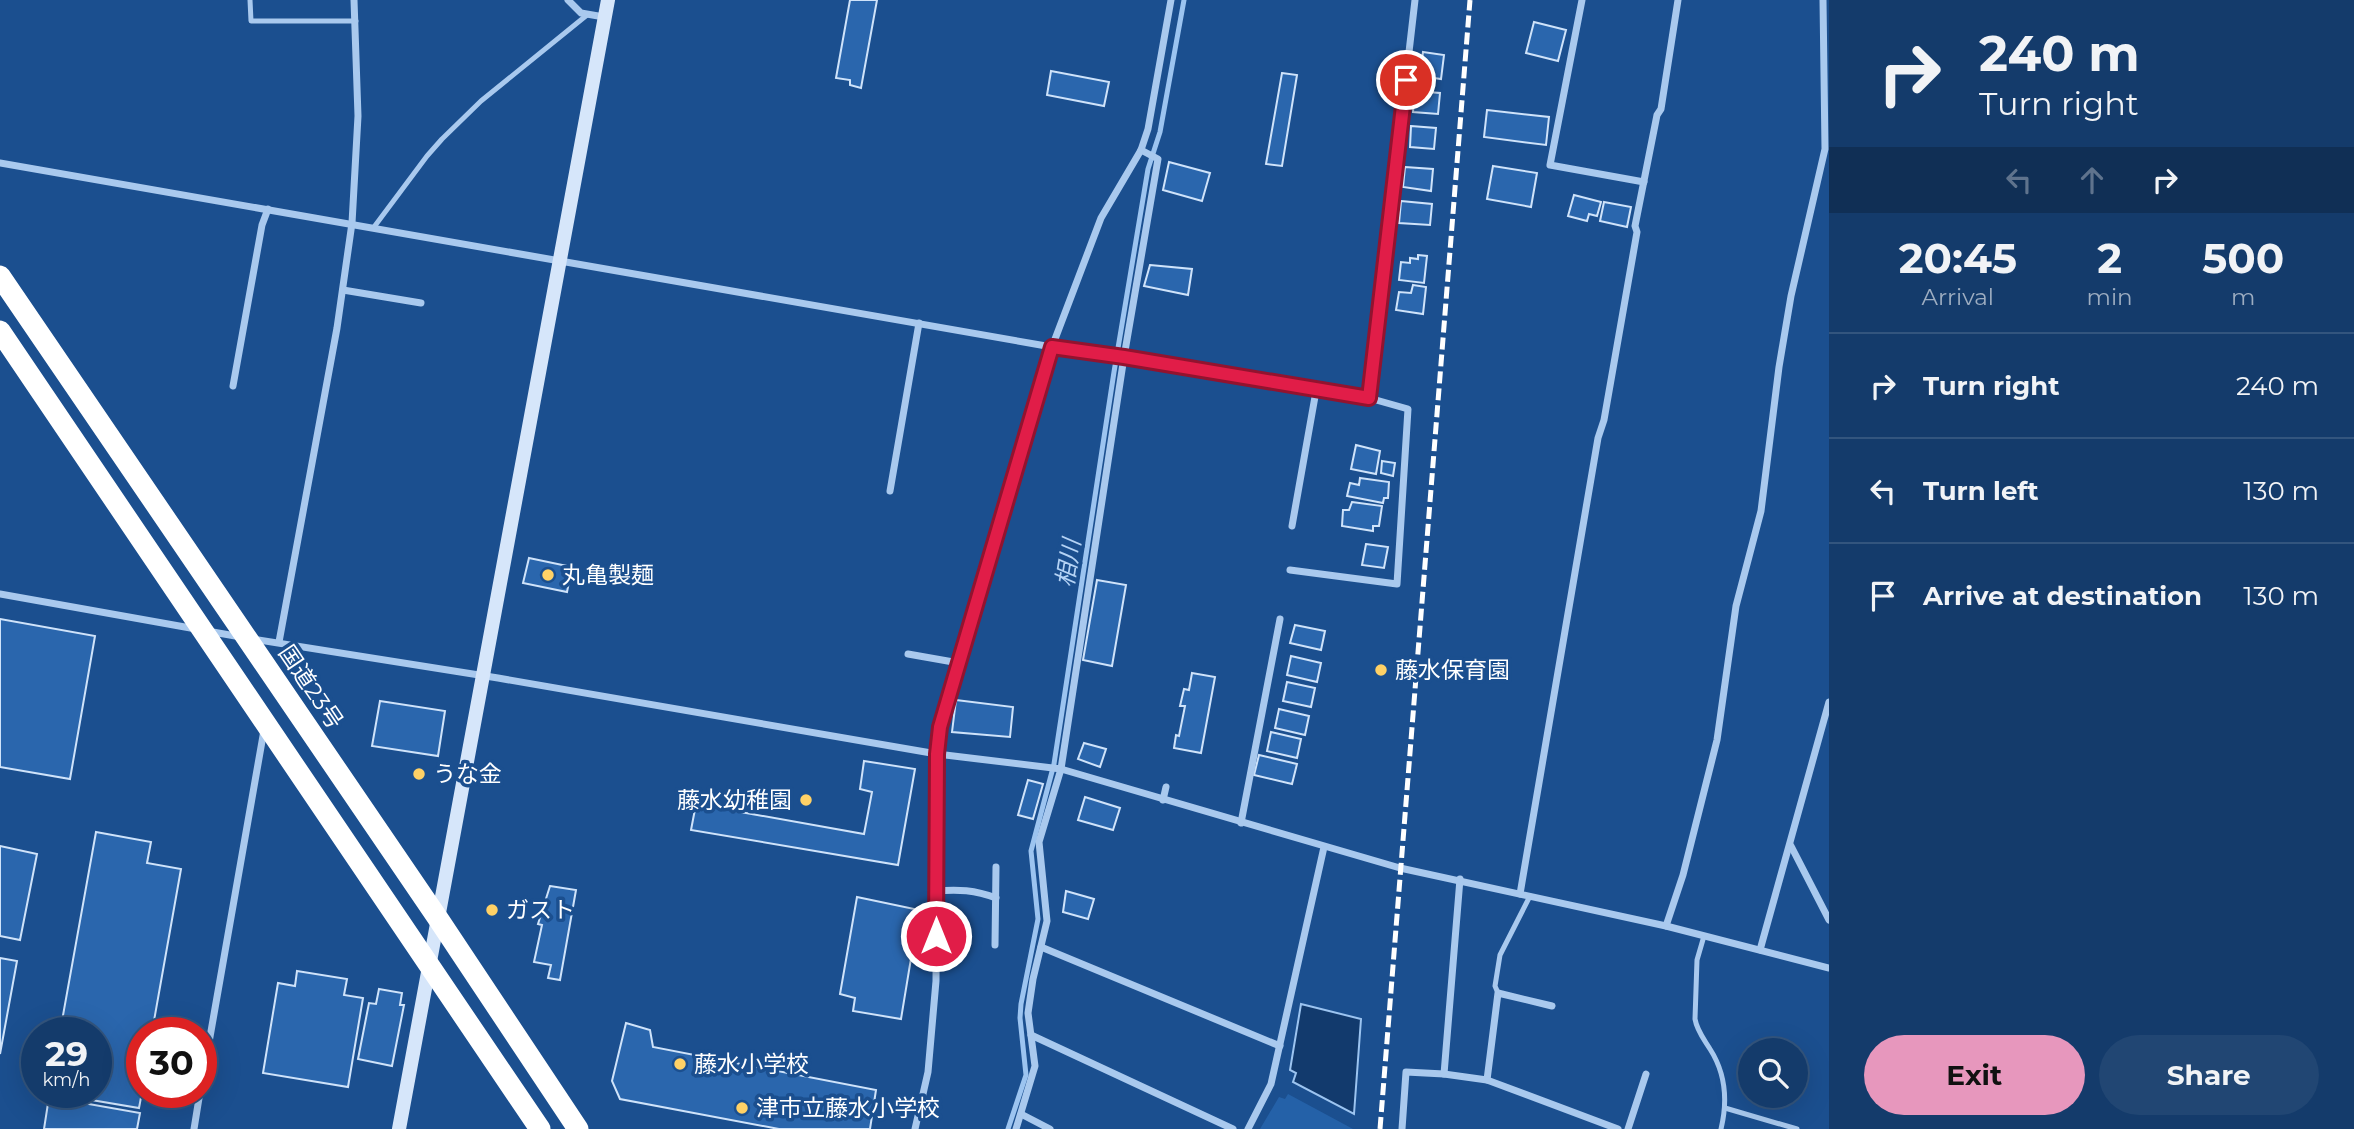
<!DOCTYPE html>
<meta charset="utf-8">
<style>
body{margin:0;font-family:Montserrat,"Noto Sans JP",sans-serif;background:#214673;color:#f1f3f6;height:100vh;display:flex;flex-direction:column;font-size:26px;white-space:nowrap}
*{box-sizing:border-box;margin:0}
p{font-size:23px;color:#9dadc1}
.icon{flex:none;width:38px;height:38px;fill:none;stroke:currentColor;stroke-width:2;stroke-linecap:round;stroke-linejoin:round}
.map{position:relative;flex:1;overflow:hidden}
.side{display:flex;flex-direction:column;background:#143b6b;width:525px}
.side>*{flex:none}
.guide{background:#143b6b;color:#f1f3f6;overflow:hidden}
.buttons{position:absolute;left:1738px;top:1038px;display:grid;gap:14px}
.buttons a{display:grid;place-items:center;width:70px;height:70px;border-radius:50%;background:#143b6b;box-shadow:0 7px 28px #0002,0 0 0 2px #33557e;font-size:35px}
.speed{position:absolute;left:21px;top:1017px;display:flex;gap:14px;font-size:35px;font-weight:700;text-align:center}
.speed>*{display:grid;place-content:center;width:91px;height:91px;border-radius:50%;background:#143b6b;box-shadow:0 7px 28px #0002,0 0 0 2px #33557e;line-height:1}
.speed small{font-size:18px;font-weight:400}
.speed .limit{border:10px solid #d22;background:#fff;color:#111}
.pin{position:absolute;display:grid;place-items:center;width:60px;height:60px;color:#fff;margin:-30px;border:4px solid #fff;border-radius:50%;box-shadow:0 2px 7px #0007}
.me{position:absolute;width:77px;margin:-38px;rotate:0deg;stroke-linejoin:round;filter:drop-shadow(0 0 5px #0008)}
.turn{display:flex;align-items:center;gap:24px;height:147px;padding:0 35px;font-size:32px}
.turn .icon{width:91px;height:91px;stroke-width:2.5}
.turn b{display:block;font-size:49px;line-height:60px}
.lanes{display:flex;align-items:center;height:66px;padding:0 35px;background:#0003;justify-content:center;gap:35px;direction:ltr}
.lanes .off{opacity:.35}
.eta{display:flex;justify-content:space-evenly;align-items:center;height:119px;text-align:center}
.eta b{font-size:42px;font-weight:700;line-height:49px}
.button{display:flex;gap:14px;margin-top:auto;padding:14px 35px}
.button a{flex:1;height:80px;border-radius:42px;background:#e797bd;color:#111;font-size:28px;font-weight:700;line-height:80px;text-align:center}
.button a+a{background:#214673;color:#f1f3f6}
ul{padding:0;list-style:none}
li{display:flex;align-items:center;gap:21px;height:105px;padding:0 35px;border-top:2px solid #33557e}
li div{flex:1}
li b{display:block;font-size:26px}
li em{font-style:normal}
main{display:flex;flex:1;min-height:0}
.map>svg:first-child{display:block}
.green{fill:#2461a8}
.water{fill:#123a6d;stroke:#9cc4f0;stroke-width:2}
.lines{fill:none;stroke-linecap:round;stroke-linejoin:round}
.stream{stroke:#9cc4f0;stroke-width:5}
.building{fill:#2a66ad;stroke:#cfe3fa;stroke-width:2}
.lane{stroke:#a9c9ee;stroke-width:5}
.street{stroke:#a9c9ee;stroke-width:7}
.secondary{stroke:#d6e6fa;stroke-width:14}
.highway{stroke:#fff;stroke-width:21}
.rail{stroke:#fff;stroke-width:5;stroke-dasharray:12 5;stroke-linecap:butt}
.route-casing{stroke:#92132f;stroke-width:18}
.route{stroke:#e11d48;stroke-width:12}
.poi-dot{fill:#ffd166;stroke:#1b4f8f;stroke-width:2.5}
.labels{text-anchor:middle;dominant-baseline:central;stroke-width:7;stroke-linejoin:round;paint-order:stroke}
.poi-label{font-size:23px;fill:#fff;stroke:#1b4f8f;text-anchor:start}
.street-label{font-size:23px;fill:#fff;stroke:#1b4f8f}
.water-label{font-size:24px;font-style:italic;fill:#b5d3f5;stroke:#1b4f8f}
</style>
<main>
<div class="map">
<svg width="1829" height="1129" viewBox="0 0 1829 1129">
<rect width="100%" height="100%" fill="#1b4f8f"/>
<polygon class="green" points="1288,1094 1353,1129 1260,1129 1279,1097 1285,1099"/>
<polygon class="water" points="1301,1004 1361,1019 1354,1114 1293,1082 1296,1073 1290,1070"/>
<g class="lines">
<polyline class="stream" points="1008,1129 1026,1075 1020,1018 1021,1004 1038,919 1031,851 1054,764 1114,372 1148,169 1160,132 1184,0"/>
</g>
<g class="building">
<polygon points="850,0 877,0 861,88 850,85 850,80 836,78"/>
<polygon points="1534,22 1566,30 1558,61 1526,53"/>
<polygon points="1423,52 1444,55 1441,79 1420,76"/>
<polygon points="1051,71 1109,82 1104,106 1047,95"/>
<polygon points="1282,73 1297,75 1282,166 1266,164"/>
<polygon points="1415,91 1440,93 1438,114 1413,112"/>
<polygon points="1487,110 1549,117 1546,145 1484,137"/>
<polygon points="1411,126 1436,128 1434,149 1410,147"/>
<polygon points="1169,162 1210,173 1202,201 1163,190"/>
<polygon points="1493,166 1537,173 1531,207 1487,199"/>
<polygon points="1405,167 1433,169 1431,191 1403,187"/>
<polygon points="1574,195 1601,202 1597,216 1589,214 1587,221 1568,216"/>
<polygon points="1401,201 1432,204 1430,225 1399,223"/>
<polygon points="1604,202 1631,207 1627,227 1600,221"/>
<polygon points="1418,255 1427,256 1424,283 1399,280 1401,262 1410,263 1410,258 1418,259"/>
<polygon points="1150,265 1192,269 1188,295 1144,286"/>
<polygon points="1413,285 1426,287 1423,314 1396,310 1399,292 1411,293"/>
<polygon points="1356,445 1380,451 1376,474 1351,469"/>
<polygon points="1382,461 1395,463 1393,476 1381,473"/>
<polygon points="1360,478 1389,482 1388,498 1384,498 1383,503 1347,496 1350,483 1359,485"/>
<polygon points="1352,502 1382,506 1379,526 1373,526 1373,531 1342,526 1343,510 1349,510"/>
<polygon points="1366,544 1388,547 1384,568 1362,565"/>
<polygon points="529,558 572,567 567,592 523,583"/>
<polygon points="1097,580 1126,585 1112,666 1083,660"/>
<polygon points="0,619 95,636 70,779 0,767"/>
<polygon points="1295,625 1325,631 1321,650 1290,643"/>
<polygon points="1291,656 1321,663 1317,682 1287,675"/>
<polygon points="1192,673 1215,677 1201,753 1174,748 1176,735 1179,736 1185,706 1180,706 1184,689 1189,690"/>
<polygon points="1287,682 1315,688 1311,707 1283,701"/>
<polygon points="956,700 1013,707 1010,737 952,732"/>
<polygon points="380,701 445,711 438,756 372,746"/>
<polygon points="1279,709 1309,716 1305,735 1275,728"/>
<polygon points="1271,732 1301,739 1297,758 1267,751"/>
<polygon points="1084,743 1106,749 1100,767 1078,759"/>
<polygon points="1259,755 1297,764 1292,784 1254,775"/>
<polygon points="864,761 915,769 898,865 691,830 696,804 864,834 872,792 860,789"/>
<polygon points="1028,780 1043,784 1033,819 1018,815"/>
<polygon points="1085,797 1120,808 1113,830 1078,820"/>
<polygon points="96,832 151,842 147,863 181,869 152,1032 142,1032 142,1092 139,1108 50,1093 96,1092 96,1032 60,1032"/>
<polygon points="0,846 37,854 20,940 0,936"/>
<polygon points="550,886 576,890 560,980 548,978 551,965 534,962 542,925 538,924"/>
<polygon points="1066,891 1094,899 1088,919 1063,912"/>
<polygon points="857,897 919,910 901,1019 853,1011 855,998 840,994"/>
<polygon points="0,958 17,961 0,1054"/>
<polygon points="297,971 347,979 344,995 363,998 348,1087 263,1073 278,983 295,986"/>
<polygon points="379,989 402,993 400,1005 404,1005 392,1066 358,1059 369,1003 376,1004"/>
<polygon points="626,1023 650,1030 653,1047 876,1090 870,1129 779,1129 620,1099 612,1081"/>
<polygon points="49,1097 140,1113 137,1129 44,1129"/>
</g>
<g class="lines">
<g class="lane">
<polyline points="250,0 251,21 356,21"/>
<polyline points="374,227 427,156 442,139 481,101 587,15"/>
<path d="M 1704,936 L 1697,960 L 1695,1019 C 1697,1031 1704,1039 1710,1049 C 1726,1074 1728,1100 1721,1129"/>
<polyline points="1498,993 1495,986 1500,955 1530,896"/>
<polyline points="1725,1108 1797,1129"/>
</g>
<g class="street">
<polyline points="568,0 581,13 604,17"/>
<polyline points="1582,0 1550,165 1644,182"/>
<polyline points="0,163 1052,347 1369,398 1408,409 1397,584 1290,570"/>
<polyline points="343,290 421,303"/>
<polyline points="233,386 262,225 268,209"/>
<polyline points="1369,398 1415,0"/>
<polyline points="890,491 919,323"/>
<polyline points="1292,526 1316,391"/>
<polyline points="0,594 196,629"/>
<polyline points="207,631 241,637"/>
<polyline points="252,639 498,678 937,754 1061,769 1400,868 1666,926 1829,968"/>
<polyline points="279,642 337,328 352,223 358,116 354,0"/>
<polyline points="908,654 959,663"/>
<polyline points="1163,800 1166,787"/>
<polyline points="1241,823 1280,619"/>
<polyline points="1791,846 1829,920"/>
<polyline points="1460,879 1444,1074 1487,1080 1618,1129"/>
<path d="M 936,891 C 958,889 975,890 996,898"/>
<polyline points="1520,894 1598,438 1604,420 1637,232 1635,226 1657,115 1661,109 1678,0"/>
<polyline points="1666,926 1683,875 1717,740 1736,606 1761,511 1779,367 1791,296 1825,149 1823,0"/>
<polyline points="995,945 996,867"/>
<polyline points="1041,947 1280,1046"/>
<polyline points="1760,950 1829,702"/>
<polyline points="1031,1035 1233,1129"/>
<polyline points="1487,1080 1498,993 1552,1006"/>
<polyline points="201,1088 264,730"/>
<polyline points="1021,1114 1050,1129"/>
<polyline points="194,1129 200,1092"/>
<polyline points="915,1129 928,1072 936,981 937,754 940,727 1052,347 1101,218 1141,150 1148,129 1171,0"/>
<polyline points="1016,1129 1035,1066 1028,1013 1033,979 1047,921 1039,842 1061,769 1124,357 1158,159 1141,150"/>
<polyline points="1248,1129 1271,1084 1324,847"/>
<polyline points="1402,1129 1406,1072 1444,1074"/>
<polyline points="1628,1129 1646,1074"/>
</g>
<polyline class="secondary" points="399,1129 608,0"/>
<g class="highway">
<polyline points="0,276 439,920 578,1129"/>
<polyline points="0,331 540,1129"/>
</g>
<polyline class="rail" points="1380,1129 1470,0"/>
</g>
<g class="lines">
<g class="route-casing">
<polyline id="route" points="936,936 937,754 940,727 1052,347 1124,357 1369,398 1406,80"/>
</g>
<use href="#route" class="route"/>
</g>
<g class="poi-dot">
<circle cx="548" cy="575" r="7"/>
<circle cx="1381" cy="670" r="7"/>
<circle cx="419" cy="774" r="7"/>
<circle cx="806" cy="800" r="7"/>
<circle cx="492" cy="910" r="7"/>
<circle cx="680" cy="1064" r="7"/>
<circle cx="742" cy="1108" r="7"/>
</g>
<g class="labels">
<g class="poi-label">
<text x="562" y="575">丸亀製麺</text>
<text x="1395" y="670">藤水保育園</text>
<text x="433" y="774">うな金</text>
<text x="792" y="800" text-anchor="end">藤水幼稚園</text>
<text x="506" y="910">ガスト</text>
<text x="694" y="1064">藤水小学校</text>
<text x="756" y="1108">津市立藤水小学校</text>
</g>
<g class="street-label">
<text transform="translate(311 687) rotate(56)">国道23号</text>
</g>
<g class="water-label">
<text transform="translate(1068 563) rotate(-81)">相川</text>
</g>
</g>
</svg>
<div class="buttons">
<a><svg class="icon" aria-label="search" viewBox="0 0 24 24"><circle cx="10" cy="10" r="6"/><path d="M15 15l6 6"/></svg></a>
</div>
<div class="speed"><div>29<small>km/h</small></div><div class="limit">30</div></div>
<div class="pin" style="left:1406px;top:80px;background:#d93025"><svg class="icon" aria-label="arrive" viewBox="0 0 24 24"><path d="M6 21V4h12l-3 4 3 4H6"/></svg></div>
<svg class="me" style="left:936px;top:936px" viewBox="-20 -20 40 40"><circle r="17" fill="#e11d48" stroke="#fff" stroke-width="3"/><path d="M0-11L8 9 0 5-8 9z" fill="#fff"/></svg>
</div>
<section class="side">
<div class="guide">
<div class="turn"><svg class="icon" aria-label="right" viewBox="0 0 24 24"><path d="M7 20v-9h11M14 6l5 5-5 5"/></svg><div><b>240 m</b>Turn right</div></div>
<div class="lanes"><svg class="icon off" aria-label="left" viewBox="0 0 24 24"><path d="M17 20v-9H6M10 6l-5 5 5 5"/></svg><svg class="icon off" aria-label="ahead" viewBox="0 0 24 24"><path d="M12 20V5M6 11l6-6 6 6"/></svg><svg class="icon" aria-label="right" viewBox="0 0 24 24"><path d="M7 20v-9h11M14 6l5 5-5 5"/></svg></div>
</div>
<div class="eta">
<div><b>20:45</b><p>Arrival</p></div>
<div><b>2</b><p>min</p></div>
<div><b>500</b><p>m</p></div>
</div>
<ul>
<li><svg class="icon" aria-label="right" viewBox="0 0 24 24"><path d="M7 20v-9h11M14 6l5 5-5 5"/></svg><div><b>Turn right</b></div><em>240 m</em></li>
<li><svg class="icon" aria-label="left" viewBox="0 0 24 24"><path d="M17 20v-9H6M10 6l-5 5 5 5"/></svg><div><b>Turn left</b></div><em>130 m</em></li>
<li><svg class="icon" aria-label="arrive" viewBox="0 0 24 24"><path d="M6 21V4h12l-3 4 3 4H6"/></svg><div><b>Arrive at destination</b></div><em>130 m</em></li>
</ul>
<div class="button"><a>Exit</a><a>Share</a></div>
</section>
</main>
